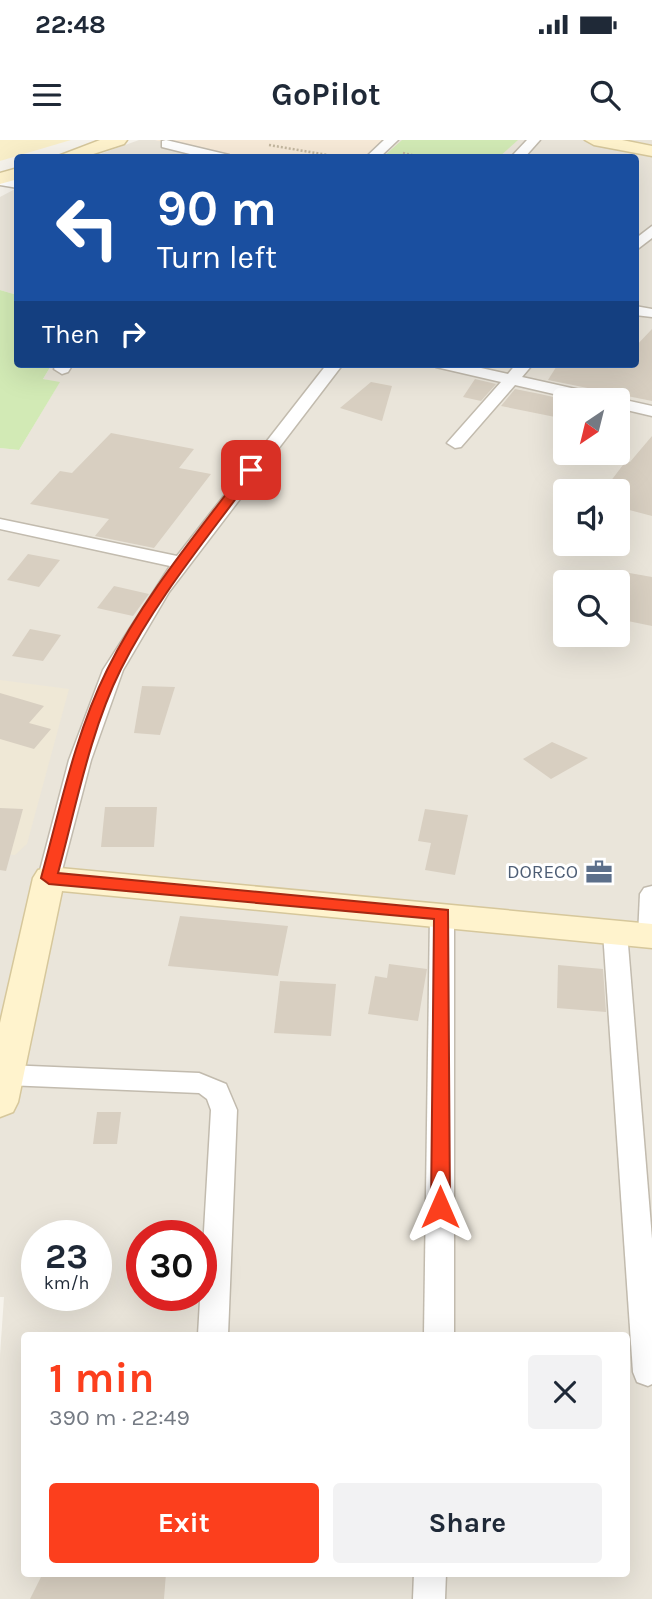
<!DOCTYPE html>
<meta charset="utf-8">
<style>
body{margin:0;font-family:Karla,sans-serif;background:#f2f2f3;color:#1f2937;height:100vh;display:flex;flex-direction:column;font-size:26px;white-space:nowrap}
*{box-sizing:border-box;margin:0}
p{font-size:23px;color:#747a83}
.icon{flex:none;width:38px;height:38px;fill:none;stroke:currentColor;stroke-width:2;stroke-linecap:round;stroke-linejoin:round}
.map{position:relative;flex:1;overflow:hidden}
.drawer{position:absolute;left:21px;top:1192px;width:609px;height:245px;display:flex;flex-direction:column;background:#fff;border-radius:7px;box-shadow:0 7px 28px #0002}
.drawer>*{flex:none}
.guide{position:absolute;left:14px;top:14px;width:625px;height:214px;border-radius:7px;box-shadow:0 7px 28px #0002;background:#1a4fa0;color:#fff;overflow:hidden}
.needle{width:46px;rotate:215deg}
.controls{position:absolute;left:553px;top:248px;display:grid;gap:14px}
.controls a{display:grid;place-items:center;width:77px;height:77px;border-radius:7px;background:#fff;box-shadow:0 7px 28px #0002;font-size:35px}
.speed{position:absolute;left:21px;top:1080px;display:flex;gap:14px;font-size:35px;font-weight:700;text-align:center}
.speed>*{display:grid;place-content:center;width:91px;height:91px;border-radius:50%;background:#fff;box-shadow:0 7px 28px #0002;line-height:1}
.speed small{font-size:18px;font-weight:400}
.speed .limit{border:10px solid #d22;background:#fff;color:#111}
.pin{position:absolute;display:grid;place-items:center;width:60px;height:60px;color:#fff;margin:-30px;border-radius:14px;box-shadow:0 4px 10px #0006}
.me{position:absolute;width:77px;margin:-38px;rotate:0deg;stroke-linejoin:round;filter:drop-shadow(0 0 5px #0008)}
.turn{display:flex;align-items:center;gap:24px;height:147px;padding:0 28px;font-size:32px}
.turn .icon{width:91px;height:91px;stroke-width:2.5}
.turn b{display:block;font-size:49px;line-height:60px}
.then{display:flex;align-items:center;height:66px;padding:0 28px;background:#0003;gap:14px;font-size:26px}
.round{display:grid;place-items:center;flex:none;width:74px;height:74px;border-radius:7px;background:#f2f2f3}
.summary{display:flex;align-items:center;justify-content:space-between;height:119px;padding:0 28px}
h1{font-size:42px;font-weight:700;line-height:52px;color:#fc3f1d}
.cta{display:flex;gap:14px;margin-top:auto;padding:14px 28px}
.cta a{flex:1;height:80px;border-radius:7px;background:#fc3f1d;color:#fff;font-size:28px;font-weight:700;line-height:80px;text-align:center}
.cta a+a{background:#f2f2f3;color:#1f2937}
.status{display:flex;justify-content:space-between;align-items:center;height:49px;padding:0 35px;background:#fff;direction:ltr}
.status svg{height:19px;fill:currentColor}
header{display:flex;justify-content:space-between;align-items:center;height:91px;padding:0 28px;background:#fff;font-size:32px;font-weight:700}
.map>svg:first-child{display:block}
.residential{fill:#eae5da;fill-rule:evenodd}
.commercial{fill:#f7ead8}
.education{fill:#efe8d6}
.green{fill:#d2eab5}
.sand{fill:#f9efc9}
.building{fill:#d8cfc1}
.lines{fill:none;stroke-linecap:round;stroke-linejoin:round}
.street-casing{stroke:#c2bbae;stroke-width:3}
.secondary-casing{stroke:#d6c79b;stroke-width:3}
.path{stroke:#c4b79f;stroke-width:2.5;stroke-dasharray:2 2;stroke-linecap:butt}
.street{fill:#fff;fill-rule:evenodd}
.secondary{fill:#fff3cd;fill-rule:evenodd}
.route{fill:#fc3f1d;stroke:#a42913;stroke-width:2}
.labels{text-anchor:middle;dominant-baseline:central;stroke-width:6;stroke-linejoin:round;paint-order:stroke}
.service-label{font-size:19px;fill:#4e5e75;stroke:#fff;text-anchor:end}
</style>
<div class="status"><b>22:48</b><svg viewBox="0 0 49 12"><path d="M0 12V9h3v3zM5 12V6h3v6zM10 12V3h3v9zM15 12V0h3v12zM26 1h20v11H26zM47 4h2v5h-2z"/></svg></div>
<header><svg class="icon" aria-label="menu" viewBox="0 0 24 24"><path d="M4 6h16M4 12h16M4 18h16"/></svg>GoPilot<svg class="icon" aria-label="search" viewBox="0 0 24 24"><circle cx="10" cy="10" r="6"/><path d="M15 15l6 6"/></svg></header>
<div class="map">
<svg width="652" height="1459" viewBox="0 0 652 1459">
<rect width="100%" height="100%" fill="#f6f3ec"/>
<g class="residential">
<polygon points="139,0 155,0 234,17 89,18"/>
<path d="M 382,0 L 652,0 L 652,1459 L 0,1459 L 0,1215 L 4,1157 L 0,1157 L 0,308 L 19,310 L 59,243 L 43,239 L 52,224 L 635,224 L 635,18 L 363,17 ZM 565,261 L 618,261 L 618,313 L 565,313 ZM 565,352 L 618,352 L 618,404 L 565,404 ZM 565,443 L 618,443 L 618,495 L 565,495 ZM 37,1096 L 96,1096 L 96,1155 L 37,1155 ZM 142,1096 L 201,1096 L 201,1155 L 142,1155 ZM 24,1195 L 626,1195 L 626,1433 L 24,1433 Z"/>
<polygon points="17,48 17,155 0,150 0,57"/>
</g>
<polygon class="commercial" points="155,0 382,0 363,18 234,17"/>
<polygon class="education" points="0,540 69,549 27,704 15,715 0,714"/>
<g class="green">
<polygon points="402,0 518,0 499,17 383,17"/>
<polygon points="0,150 17,155 18,224 52,224 43,239 60,242 19,310 0,308"/>
</g>
<polygon class="sand" points="0,0 71,0 0,21"/>
<g class="building">
<polygon points="652,189 652,261 548,240 558,224 635,224 635,207"/>
<polygon points="475,239 496,244 481,261 463,257"/>
<polygon points="371,242 392,246 382,281 340,268"/>
<polygon points="515,249 540,254 571,261 565,261 565,271 560,278 501,266"/>
<polygon points="111,293 194,309 179,328 211,334 154,408 95,396 109,379 30,364 60,331 72,333"/>
<polygon points="652,296 652,376 618,367 618,348 607,346 626,321 630,322"/>
<polygon points="28,414 60,420 39,447 7,440"/>
<polygon points="618,431 652,437 652,486 618,479"/>
<polygon points="114,446 149,454 133,476 97,468"/>
<polygon points="30,489 61,495 43,521 12,516"/>
<polygon points="142,546 175,547 160,595 134,593"/>
<polygon points="0,553 44,566 29,583 51,589 34,609 0,599"/>
<polygon points="552,602 588,618 551,639 523,619"/>
<polygon points="105,667 157,667 154,707 101,707"/>
<polygon points="0,668 23,669 6,731 0,730"/>
<polygon points="425,669 468,675 455,735 425,730 431,703 418,701"/>
<polygon points="180,776 288,786 278,836 168,826"/>
<polygon points="389,824 427,829 418,881 368,874 375,836 387,838"/>
<polygon points="558,825 603,829 606,872 557,868"/>
<polygon points="280,841 336,844 331,896 274,893"/>
<polygon points="97,972 121,972 117,1004 93,1004"/>
<polygon points="43,1433 166,1433 164,1459 30,1459"/>
</g>
<g class="lines">
<g class="street-casing">
<g id="street">
<polygon points="166,0 229,15 230,18 206,18 162,7 162,1"/>
<polygon points="384,0 398,0 379,18 365,18"/>
<polygon points="527,0 540,0 524,18 510,18"/>
<polygon points="0,37 18,40 18,48 0,45"/>
<polygon points="652,86 652,98 635,111 635,99"/>
<polygon points="635,166 652,169 652,177 635,175"/>
<polygon points="57,224 73,224 68,232 62,234 54,229"/>
<polygon points="327,224 343,224 169,452 123,530 91,620 60,738 57,744 41,744 38,738 69,620 103,530 170,426 0,389 0,379 177,416"/>
<polygon points="434,224 463,224 508,234 516,224 533,224 522,237 652,266 652,276 618,268 618,261 584,261 515,245 461,307 455,308 447,303 501,242 436,227"/>
<polygon points="652,746 652,804 642,802 638,796 640,754 644,748"/>
<polygon points="442,766 450,768 454,774 454,1195 424,1195 430,774 434,768"/>
<polygon points="615,783 623,786 627,792 652,1099 652,1244 648,1246 637,1242 633,1232 603,792 607,786"/>
<polygon points="6,925 199,933 226,944 237,970 228,1195 198,1195 211,970 207,959 199,953 6,945 0,943 0,927"/>
<polygon points="414,1433 446,1433 445,1459 413,1459"/>
</g>
</g>
<g class="secondary-casing">
<g id="secondary">
<polygon points="100,0 127,0 124,4 81,18 53,18"/>
<polygon points="585,0 622,0 652,6 652,16 594,5"/>
<polygon points="18,28 18,39 0,44 0,33"/>
<polygon points="49,727 652,784 652,808 62,751 18,962 13,972 0,977 0,883 33,738 38,730"/>
</g>
</g>
<g class="path">
<polyline points="269,5 345,18"/>
<polyline points="403,13 426,18"/>
</g>
<use href="#street" class="street"/>
<use href="#secondary" class="secondary"/>
</g>
<path class="route" d="M 246,328 L 257,330 C 210,395 157,457 121,529 C 90,591 76,667 58,733 L 448,770 L 450,1067 L 447,1072 L 433,1072 L 431,1067 L 434,779 L 49,744 L 41,738 C 60,669 75,594 107,530 C 143,457 198,392 246,328 Z"/>
<defs>
<g id="office-bare" transform="scale(2.1)"><path d="M-6-3h4V-5.5h4V-3h4V5H-6ZM-1-4.5V-3h2v-1.5ZM-6 0V1H6V0Z" fill="#5c6f8a" stroke="#fff" stroke-width="2.5" paint-order="stroke"/></g>
</defs>
<g fill-rule="evenodd">
<use href="#office-bare" x="599" y="732"/>
</g>
<g class="labels">
<g class="service-label">
<text x="578" y="732">DORECO</text>
</g>
</g>
</svg>
<div class="controls">
<a><svg class="needle" viewBox="-14 -14 28 28"><path d="M0-13l5 13h-10z" fill="#e53935"/><path d="M0 13l5-13h-10z" fill="#747a83"/></svg></a>
<a><svg class="icon" aria-label="sound" viewBox="0 0 24 24"><path d="M4 9h4l5-4v14l-5-4H4zM17 9q2 3 0 6"/></svg></a>
<a><svg class="icon" aria-label="search" viewBox="0 0 24 24"><circle cx="10" cy="10" r="6"/><path d="M15 15l6 6"/></svg></a>
</div>
<div class="speed"><div>23<small>km/h</small></div><div class="limit">30</div></div>
<div class="pin" style="left:251px;top:330px;background:#d93025"><svg class="icon" aria-label="arrive" viewBox="0 0 24 24"><path d="M6 21V4h12l-3 4 3 4H6"/></svg></div>
<svg class="me" style="left:440px;top:1067px" viewBox="-20 -20 40 40"><path d="M0-17L14 15 0 8-14 15z" fill="#fc3f1d" stroke="#fff" stroke-width="4"/></svg>
<div class="guide">
<div class="turn"><svg class="icon" aria-label="left" viewBox="0 0 24 24"><path d="M17 20v-9H6M10 6l-5 5 5 5"/></svg><div><b>90 m</b>Turn left</div></div>
<div class="then">Then<svg class="icon" aria-label="right" viewBox="0 0 24 24"><path d="M7 20v-9h11M14 6l5 5-5 5"/></svg></div>
</div>
<section class="drawer">
<div class="summary"><div><h1>1 min</h1><p>390 m · 22:49</p></div><a class="round"><svg class="icon" aria-label="close" viewBox="0 0 24 24"><path d="M6 6l12 12M18 6L6 18"/></svg></a></div>
<div class="cta"><a>Exit</a><a>Share</a></div>
</section>
</div>
